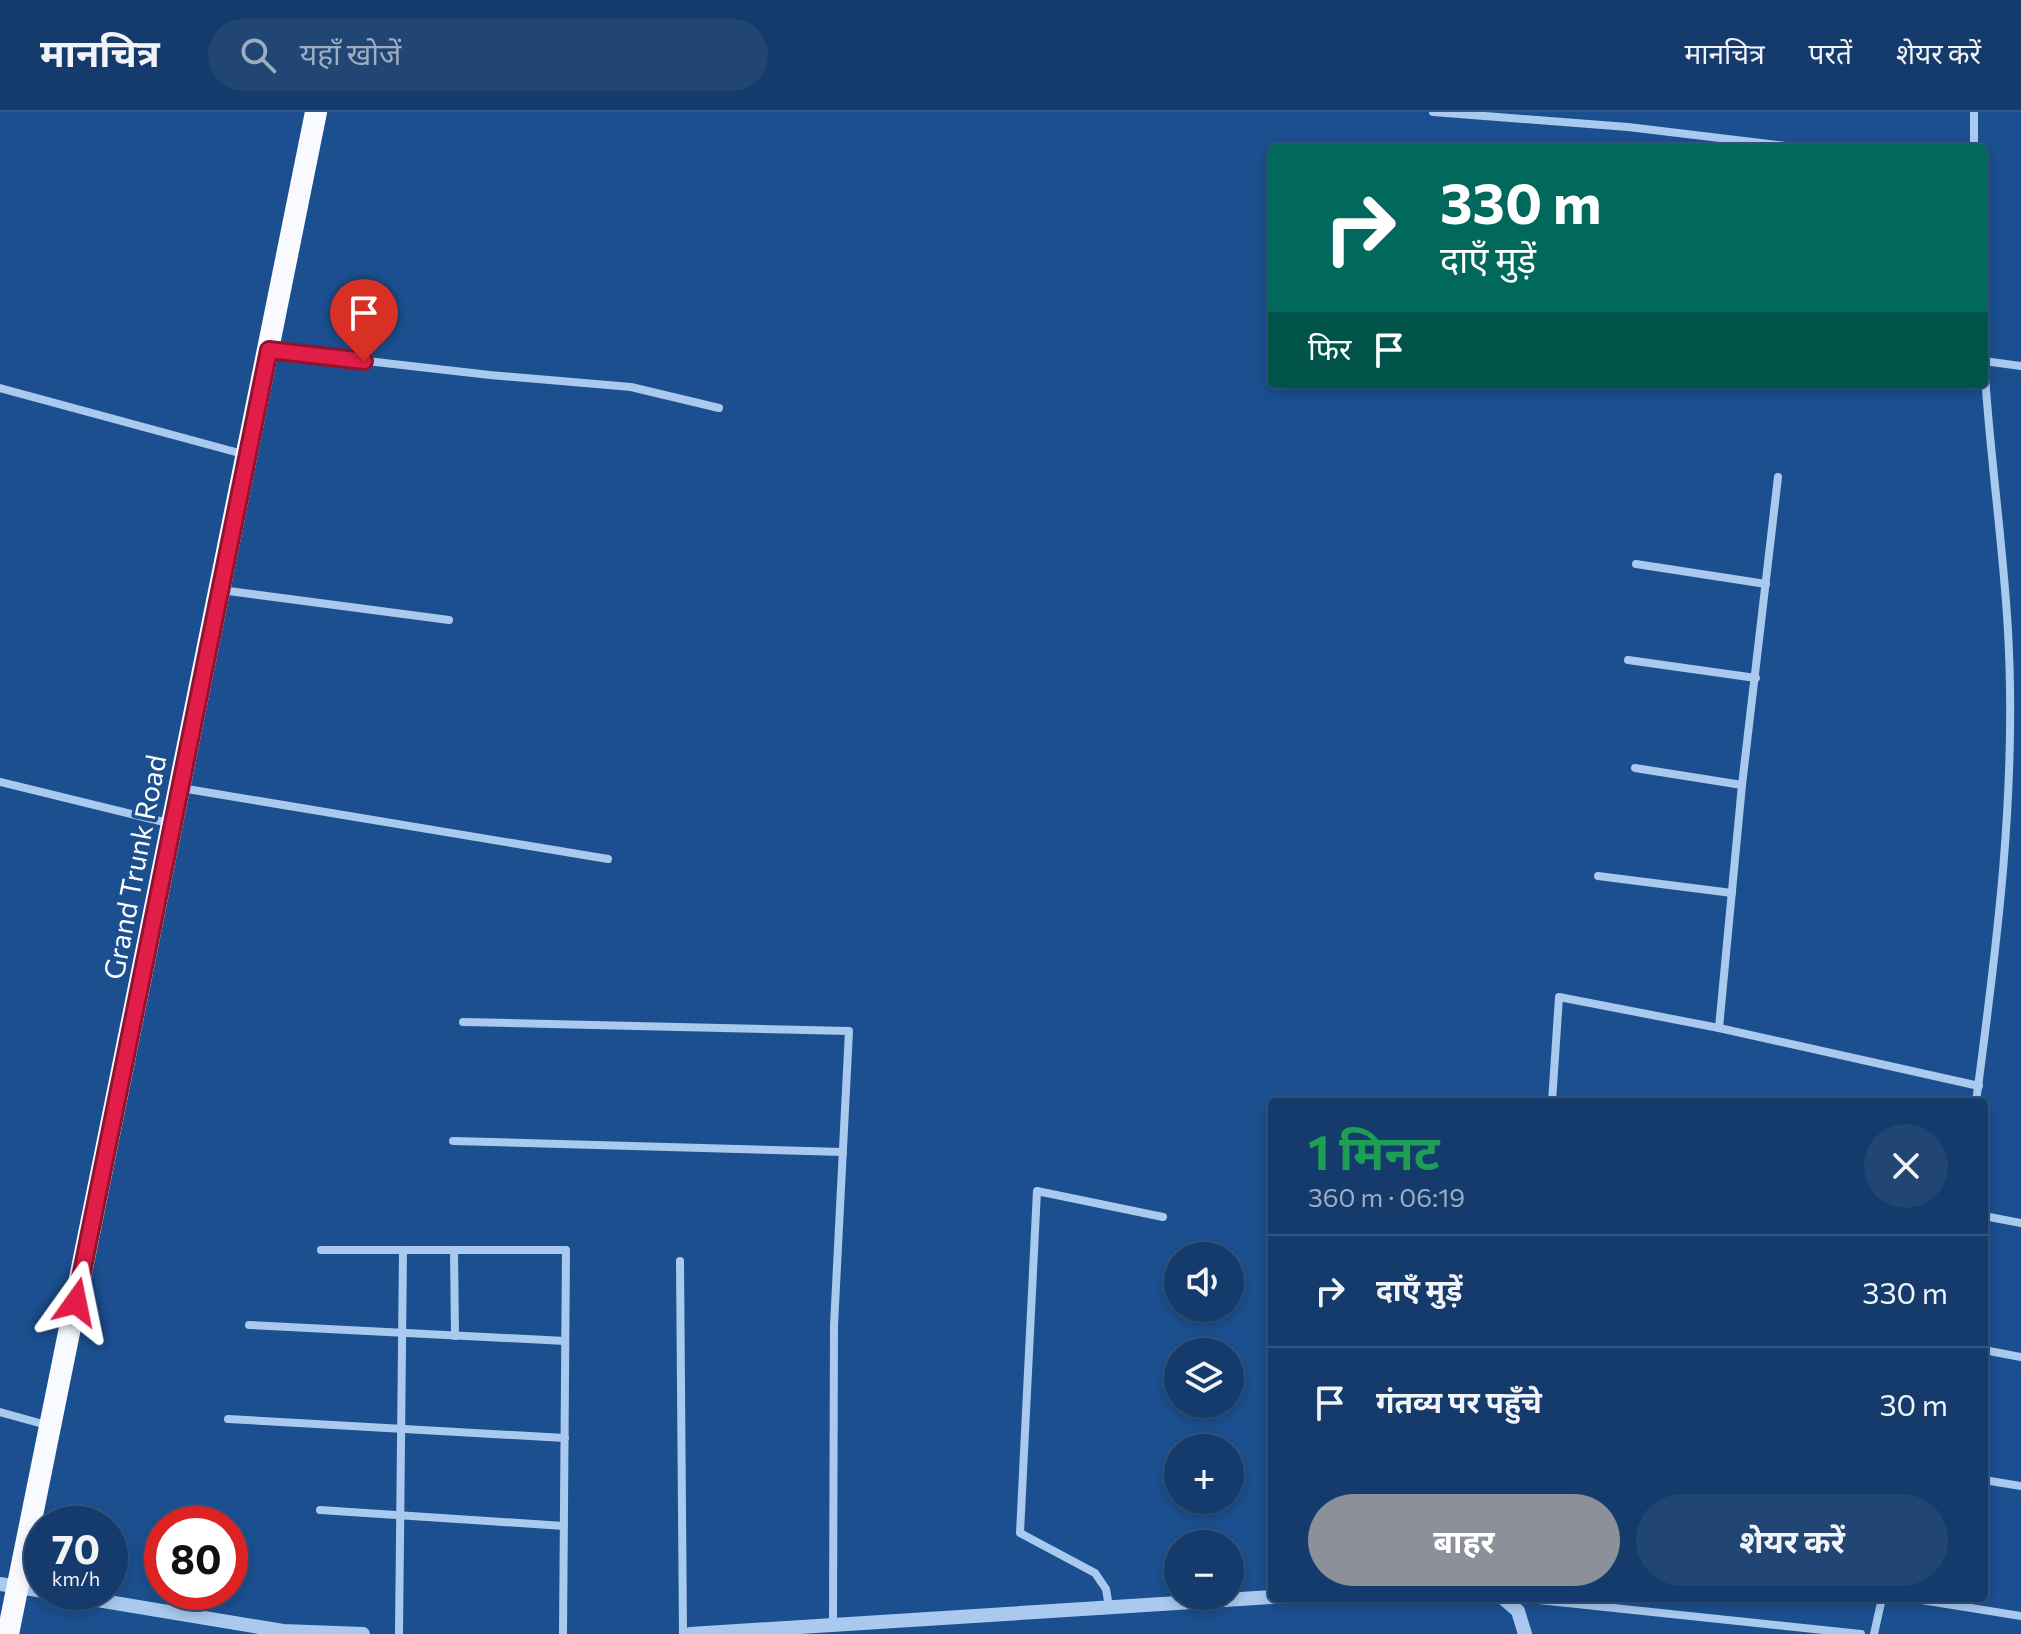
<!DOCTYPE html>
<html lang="hi">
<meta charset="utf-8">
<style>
body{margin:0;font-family:Commissioner,"Noto Sans Devanagari",sans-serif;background:#214673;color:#f1f3f6;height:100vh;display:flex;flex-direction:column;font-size:30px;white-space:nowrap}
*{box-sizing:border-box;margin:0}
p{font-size:26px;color:#9dadc1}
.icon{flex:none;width:44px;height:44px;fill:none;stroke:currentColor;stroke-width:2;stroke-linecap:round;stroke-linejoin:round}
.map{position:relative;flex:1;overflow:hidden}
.drawer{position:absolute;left:1268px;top:986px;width:720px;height:504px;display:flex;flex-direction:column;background:#143b6b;border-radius:8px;box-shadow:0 4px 12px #0003,0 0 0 2px #33557e}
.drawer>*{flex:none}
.hud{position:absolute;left:1268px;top:32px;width:720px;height:244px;border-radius:8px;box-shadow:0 4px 12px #0003,0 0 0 2px #33557e;background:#00695c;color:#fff;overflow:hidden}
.controls{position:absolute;left:1164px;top:1130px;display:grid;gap:16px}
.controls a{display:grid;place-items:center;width:80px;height:80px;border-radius:50%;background:#143b6b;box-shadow:0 4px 12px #0003,0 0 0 2px #33557e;font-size:40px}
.speed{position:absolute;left:24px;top:1394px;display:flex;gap:16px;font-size:40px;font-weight:700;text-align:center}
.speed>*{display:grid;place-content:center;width:104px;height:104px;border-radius:50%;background:#143b6b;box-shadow:0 4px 12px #0003,0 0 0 2px #33557e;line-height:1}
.speed small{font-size:20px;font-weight:400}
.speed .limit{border:12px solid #d22;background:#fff;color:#111}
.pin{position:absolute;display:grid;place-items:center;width:68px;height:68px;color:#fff;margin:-82px -34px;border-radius:50% 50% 50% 0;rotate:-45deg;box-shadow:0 0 8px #0007}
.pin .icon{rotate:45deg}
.me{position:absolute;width:88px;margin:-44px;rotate:12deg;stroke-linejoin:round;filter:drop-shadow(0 0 6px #0008)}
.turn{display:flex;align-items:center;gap:28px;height:168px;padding:0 40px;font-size:36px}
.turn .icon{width:104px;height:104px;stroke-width:2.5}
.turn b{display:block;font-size:56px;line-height:68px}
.then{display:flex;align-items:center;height:76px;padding:0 40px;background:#0003;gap:16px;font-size:30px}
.round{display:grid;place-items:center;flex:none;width:84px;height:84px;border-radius:42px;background:#214673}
.summary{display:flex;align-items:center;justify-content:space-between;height:136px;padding:0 40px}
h1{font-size:48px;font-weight:700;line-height:60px;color:#1e9e55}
.primary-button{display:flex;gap:16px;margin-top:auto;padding:16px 40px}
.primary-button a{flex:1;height:92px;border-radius:48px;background:#8c9099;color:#fff;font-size:32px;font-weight:700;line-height:92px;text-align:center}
.primary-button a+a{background:#214673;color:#f1f3f6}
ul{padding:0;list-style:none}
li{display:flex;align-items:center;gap:24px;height:112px;padding:0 40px;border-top:2px solid #33557e}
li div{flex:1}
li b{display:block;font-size:30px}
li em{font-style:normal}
header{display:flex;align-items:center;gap:48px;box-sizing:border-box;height:112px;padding:0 40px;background:#143b6b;border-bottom:2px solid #33557e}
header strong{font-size:38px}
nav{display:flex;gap:44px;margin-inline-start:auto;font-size:28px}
.search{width:560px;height:72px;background:#214673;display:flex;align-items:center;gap:20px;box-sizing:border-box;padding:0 28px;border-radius:44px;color:#9dadc1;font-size:30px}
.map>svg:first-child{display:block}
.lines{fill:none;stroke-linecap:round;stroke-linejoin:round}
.minor{stroke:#a9c9ee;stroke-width:8}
.tertiary{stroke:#a9c9ee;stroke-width:14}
.trunk{stroke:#f8faff;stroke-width:22}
.route-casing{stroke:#92132f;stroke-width:20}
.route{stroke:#e11d48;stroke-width:14}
.labels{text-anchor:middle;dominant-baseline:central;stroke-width:7;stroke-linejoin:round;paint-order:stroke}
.street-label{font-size:28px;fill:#fff;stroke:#1b4f8f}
</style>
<header>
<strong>मानचित्र</strong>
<div class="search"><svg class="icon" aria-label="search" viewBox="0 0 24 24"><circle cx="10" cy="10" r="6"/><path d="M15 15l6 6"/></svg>यहाँ खोजें</div>
<nav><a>मानचित्र</a><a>परतें</a><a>शेयर करें</a></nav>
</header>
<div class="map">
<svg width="2021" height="1522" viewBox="0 0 2021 1522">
<rect width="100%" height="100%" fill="#1b4f8f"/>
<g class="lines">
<g class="minor">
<polyline points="1433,0 1628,15 1803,36"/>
<polyline points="1974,0 1974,36"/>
<polyline points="270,238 490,263 631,275 719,296"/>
<polyline points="1984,249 2021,254"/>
<polyline points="0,276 243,342"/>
<polyline points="1636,452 1766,472"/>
<polyline points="221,478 449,508"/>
<polyline points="1628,548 1756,566"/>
<polyline points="1635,656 1742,673"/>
<polyline points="0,670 168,711"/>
<polyline points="181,676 608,747"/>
<polyline points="1598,764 1732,781"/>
<polyline points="463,910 849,919 834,1213 833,1512"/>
<polyline points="1719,916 1742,673 1778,365"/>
<polyline points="1552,990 1559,885 1719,916 1979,974"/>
<path d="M 1976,990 C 1997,833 2017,678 2008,519 C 2003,429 1989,338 1984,248"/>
<polyline points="453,1029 843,1040"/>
<polyline points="1984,1104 2021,1111"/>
<polyline points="321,1138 566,1138 563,1522"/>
<polyline points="454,1138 455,1224"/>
<polyline points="680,1149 683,1522"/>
<polyline points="249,1213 565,1229"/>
<polyline points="1984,1238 2021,1245"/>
<polyline points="0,1300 50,1314"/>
<polyline points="228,1307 565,1326"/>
<polyline points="1984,1368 2021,1374"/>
<polyline points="320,1398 564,1414"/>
<polyline points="1520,1486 1861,1522"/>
<polyline points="1909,1486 2021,1504"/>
<polyline points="1109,1495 1106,1477 1095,1461 1020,1421 1037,1079 1163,1105"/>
<polyline points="399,1522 403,1138"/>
<polyline points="1874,1522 1882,1486"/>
</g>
<g class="tertiary">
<polyline points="0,1472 283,1519 363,1522"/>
<polyline points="1503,1486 1518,1499 1525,1522"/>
<polyline points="690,1522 1272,1485"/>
</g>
<polyline class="trunk" points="8,1522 316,0"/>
</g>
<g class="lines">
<g class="route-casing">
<polyline id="route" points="76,1190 269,238 364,249"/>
</g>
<use href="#route" class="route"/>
</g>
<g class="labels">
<g class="street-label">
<text transform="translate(134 755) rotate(-79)">Grand Trunk Road</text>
</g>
</g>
</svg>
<div class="controls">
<a><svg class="icon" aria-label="sound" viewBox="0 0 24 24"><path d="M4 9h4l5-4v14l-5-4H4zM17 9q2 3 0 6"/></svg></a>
<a><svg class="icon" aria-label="layers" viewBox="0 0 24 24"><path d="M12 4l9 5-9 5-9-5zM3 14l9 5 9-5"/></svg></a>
<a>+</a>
<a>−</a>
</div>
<div class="speed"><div>70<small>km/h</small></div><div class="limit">80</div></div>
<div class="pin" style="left:364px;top:249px;background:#d93025"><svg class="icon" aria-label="arrive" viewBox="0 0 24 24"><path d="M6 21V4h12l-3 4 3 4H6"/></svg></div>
<svg class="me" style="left:76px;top:1190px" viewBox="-20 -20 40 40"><path d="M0-17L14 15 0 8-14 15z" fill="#e11d48" stroke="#fff" stroke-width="4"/></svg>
<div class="hud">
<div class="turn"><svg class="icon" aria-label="right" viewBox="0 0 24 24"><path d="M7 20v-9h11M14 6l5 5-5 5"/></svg><div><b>330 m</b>दाएँ मुड़ें</div></div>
<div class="then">फिर<svg class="icon" aria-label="arrive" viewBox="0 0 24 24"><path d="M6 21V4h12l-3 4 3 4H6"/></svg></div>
</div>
<section class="drawer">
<div class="summary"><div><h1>1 मिनट</h1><p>360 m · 06:19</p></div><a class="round"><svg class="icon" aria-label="close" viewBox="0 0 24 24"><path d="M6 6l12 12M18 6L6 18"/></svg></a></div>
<ul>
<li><svg class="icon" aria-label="right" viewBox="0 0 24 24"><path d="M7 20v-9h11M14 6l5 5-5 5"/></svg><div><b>दाएँ मुड़ें</b></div><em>330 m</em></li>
<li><svg class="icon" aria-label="arrive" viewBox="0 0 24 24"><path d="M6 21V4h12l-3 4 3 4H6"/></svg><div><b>गंतव्य पर पहुँचे</b></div><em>30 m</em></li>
</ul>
<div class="primary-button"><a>बाहर</a><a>शेयर करें</a></div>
</section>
</div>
